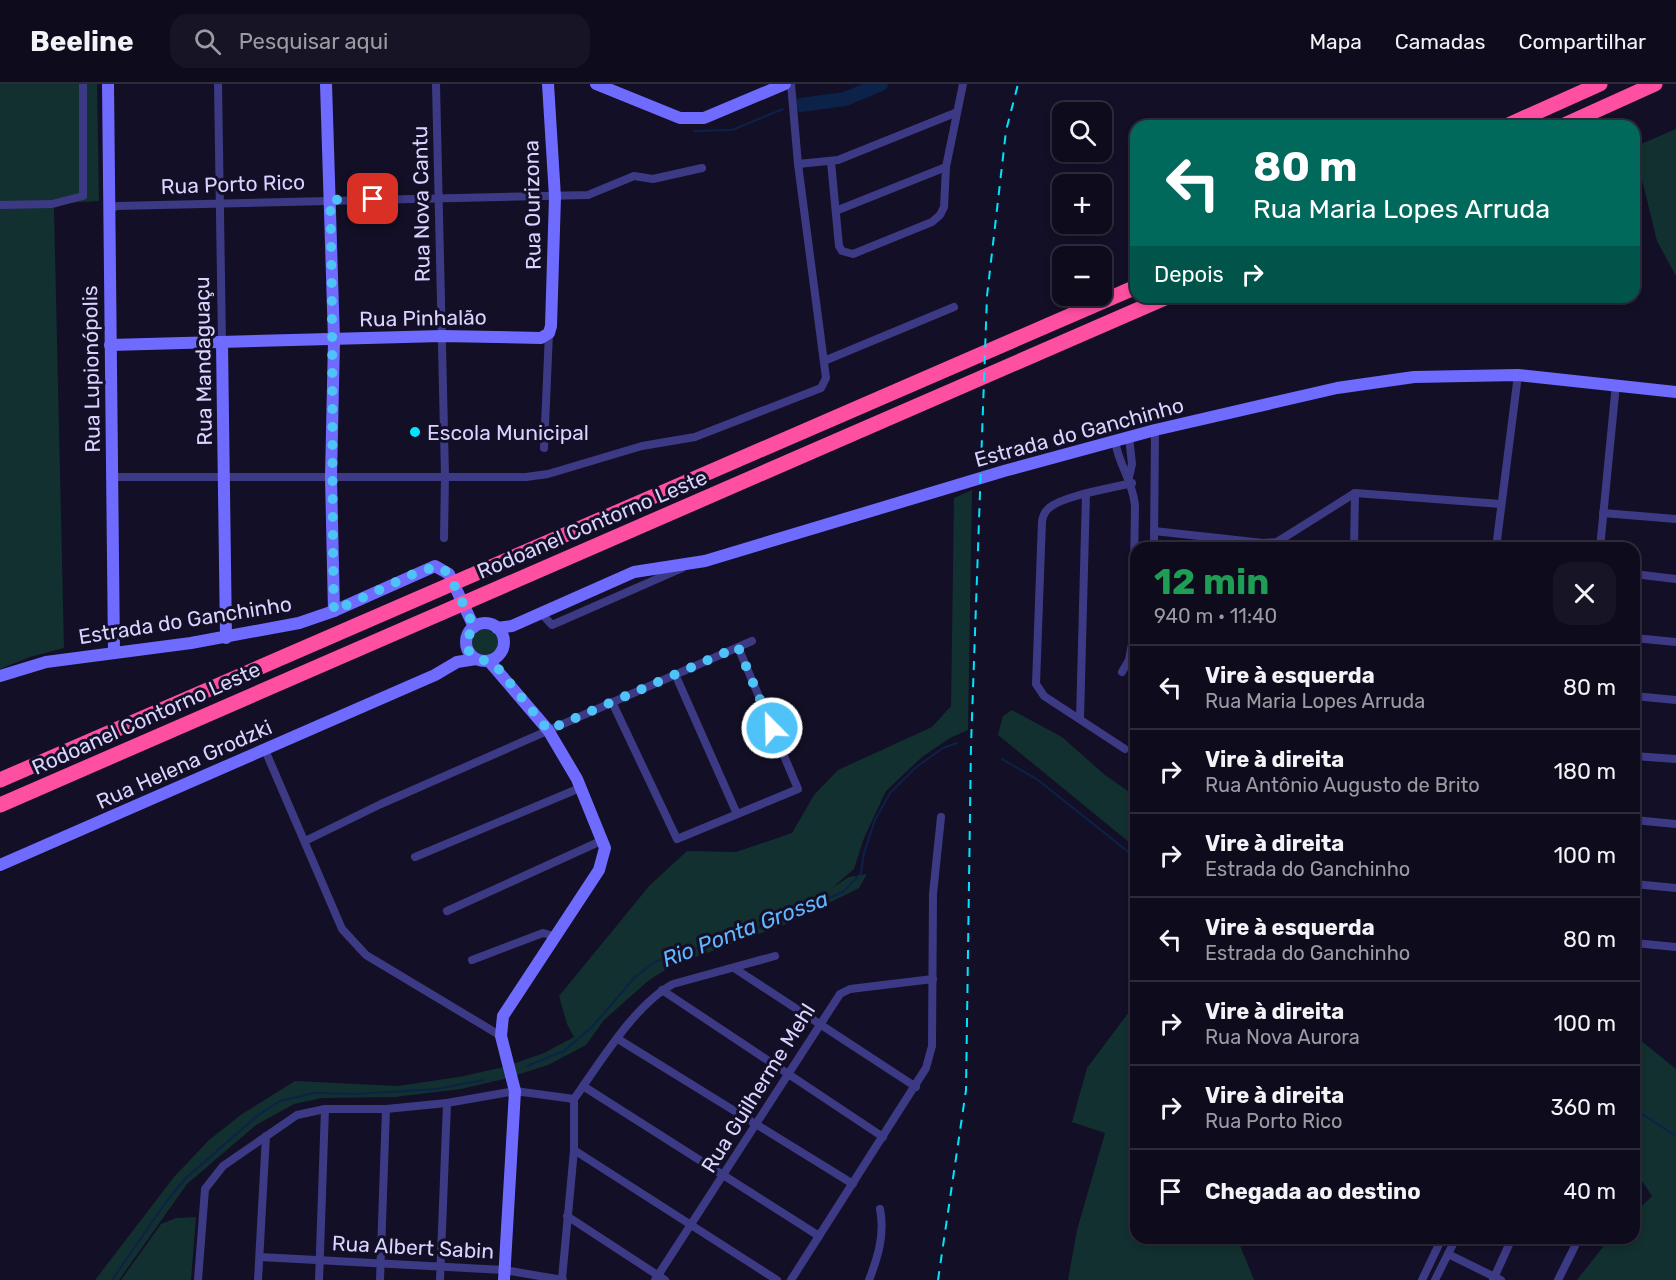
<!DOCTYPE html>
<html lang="pt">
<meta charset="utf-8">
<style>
body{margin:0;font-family:Rubik,sans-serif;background:#171425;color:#f1f3f6;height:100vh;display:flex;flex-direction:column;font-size:22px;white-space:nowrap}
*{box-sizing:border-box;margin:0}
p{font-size:20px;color:#9b9ba3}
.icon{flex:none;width:33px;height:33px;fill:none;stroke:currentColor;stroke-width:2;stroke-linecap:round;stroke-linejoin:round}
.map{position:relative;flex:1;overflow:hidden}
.details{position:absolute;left:1130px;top:458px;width:510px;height:702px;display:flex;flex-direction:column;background:#0e0b1c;border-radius:18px;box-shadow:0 3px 9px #0003,0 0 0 2px #2e2b3b}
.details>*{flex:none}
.hud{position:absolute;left:1130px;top:36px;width:510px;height:183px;border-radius:18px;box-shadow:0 3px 9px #0003,0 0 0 2px #2e2b3b;background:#00695c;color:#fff;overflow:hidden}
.tools{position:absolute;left:1052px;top:18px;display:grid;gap:12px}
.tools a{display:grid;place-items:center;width:60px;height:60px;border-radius:12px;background:#0e0b1c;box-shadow:0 3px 9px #0003,0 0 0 2px #2e2b3b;font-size:30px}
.pin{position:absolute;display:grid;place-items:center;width:51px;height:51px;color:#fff;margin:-26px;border-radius:12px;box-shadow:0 3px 9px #0006}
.me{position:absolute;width:66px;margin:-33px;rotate:337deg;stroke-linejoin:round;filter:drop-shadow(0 0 4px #0008)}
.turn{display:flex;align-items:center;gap:21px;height:126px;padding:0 24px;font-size:27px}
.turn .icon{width:78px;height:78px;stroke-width:2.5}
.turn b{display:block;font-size:42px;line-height:51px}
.then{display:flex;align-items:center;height:57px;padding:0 24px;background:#0003;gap:12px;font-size:22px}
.round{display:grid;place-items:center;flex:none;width:63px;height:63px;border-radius:18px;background:#171425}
.overview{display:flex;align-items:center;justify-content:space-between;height:102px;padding:0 24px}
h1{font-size:36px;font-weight:700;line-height:45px;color:#1e9e55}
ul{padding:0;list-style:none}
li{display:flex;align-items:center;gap:18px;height:84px;padding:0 24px;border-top:2px solid #2e2b3b}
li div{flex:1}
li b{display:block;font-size:22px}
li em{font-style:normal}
header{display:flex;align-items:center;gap:36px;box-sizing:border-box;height:84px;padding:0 30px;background:#0e0b1c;border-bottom:2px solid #2e2b3b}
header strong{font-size:28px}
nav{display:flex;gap:33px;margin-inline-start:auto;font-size:21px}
.search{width:420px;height:54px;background:#171425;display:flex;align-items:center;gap:15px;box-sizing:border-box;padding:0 21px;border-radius:18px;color:#9b9ba3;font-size:22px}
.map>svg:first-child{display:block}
.green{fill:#12302f}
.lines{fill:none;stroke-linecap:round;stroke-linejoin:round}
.stream{stroke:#0c2248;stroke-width:2}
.river{stroke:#0c2248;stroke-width:14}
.street{stroke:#3d3a85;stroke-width:8}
.secondary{stroke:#6f6bff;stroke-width:12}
.highway{stroke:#ff4fa3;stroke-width:15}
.rail{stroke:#00e5ff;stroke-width:2;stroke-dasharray:9 8;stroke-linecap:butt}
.route{stroke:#4fc3f7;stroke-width:10;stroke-dasharray:0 18}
.poi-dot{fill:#00e5ff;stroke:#130f26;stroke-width:2}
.labels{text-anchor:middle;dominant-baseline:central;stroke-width:6;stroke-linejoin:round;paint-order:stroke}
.street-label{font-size:21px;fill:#d9d4ff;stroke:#130f26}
.poi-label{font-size:21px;fill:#d9d4ff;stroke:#130f26;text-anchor:start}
.water-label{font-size:22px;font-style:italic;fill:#62b6ff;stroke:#130f26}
</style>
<header>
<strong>Beeline</strong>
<div class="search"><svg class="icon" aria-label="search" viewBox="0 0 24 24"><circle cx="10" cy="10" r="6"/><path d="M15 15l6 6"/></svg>Pesquisar aqui</div>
<nav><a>Mapa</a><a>Camadas</a><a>Compartilhar</a></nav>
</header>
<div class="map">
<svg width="1676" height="1196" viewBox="0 0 1676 1196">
<rect width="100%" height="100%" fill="#130f26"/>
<g class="green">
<polygon points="0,0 97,0 99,117 67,119 54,124 64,564 30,573 0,585"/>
<polygon points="1676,45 1676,192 1657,157 1634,63"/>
<polygon points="972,406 968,646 950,654 922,673 886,707 864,754 854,785 832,804 849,793 867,790 859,804 789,839 671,882 648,897 604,936 586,961 548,981 504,995 461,1005 395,1013 322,1014 294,1020 256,1041 187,1100 119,1196 95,1196 174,1093 209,1056 242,1030 295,997 397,1002 459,993 504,983 544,969 574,953 567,940 559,912 650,801 687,767 736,768 792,749 814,711 838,686 932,643 951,622 954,414"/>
<circle cx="485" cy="558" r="15"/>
<polygon points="1012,626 1062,653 1105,691 1135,712 1135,763 998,651 1003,632"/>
<polygon points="1135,920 1136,1154 1237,1154 1254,1196 1068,1196 1077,1146 1105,1049 1072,1038 1087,984"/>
<polygon points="1634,951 1676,985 1676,1196 1577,1196 1610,1154 1634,1154 1634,1130 1652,1112 1634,1085"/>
<polygon points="196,1133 191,1196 121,1196 161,1140 176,1134"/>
</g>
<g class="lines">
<g class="stream">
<polyline points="694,47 732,46 783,25"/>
<polyline points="1002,675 1038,696 1136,774"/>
<polyline points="527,982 564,967 592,943 635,893 655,878 775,838 843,808 861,789 864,769 875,736 890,709 915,684 943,664 957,659"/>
<polyline points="1634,1025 1676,1052"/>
<polyline points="112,1196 166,1118 186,1094 257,1032 280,1017 314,1009 357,1010 437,1005 483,996"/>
</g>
<polyline class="river" points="801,21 845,15 881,0"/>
<g class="street">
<polyline points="218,0 222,259"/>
<polyline points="436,0 445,392 444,454"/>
<polyline points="831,78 839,162 842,167 853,170 932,138 940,131 944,123 946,83 963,0"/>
<polyline points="798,80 838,76 955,29"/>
<polyline points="0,121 52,120 83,112 83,0"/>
<polyline points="109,125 117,122 588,111 634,92 653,95 702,84"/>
<polyline points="838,126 946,83"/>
<polyline points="824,277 954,223"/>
<polyline points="1129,353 1132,380 1129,393"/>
<path d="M 1115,357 C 1119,382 1132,395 1135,421 L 1133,554 L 1129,576 L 1122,588"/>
<polyline points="544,364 549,249"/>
<polyline points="112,393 526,393 548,390 642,362 695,353 821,304 826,294 798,80 791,0"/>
<polyline points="1603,429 1676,435"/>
<polyline points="1154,447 1263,459 1277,458 1355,409 1501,420"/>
<polyline points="1154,464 1155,346"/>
<polyline points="1354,464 1355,409"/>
<polyline points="1496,464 1518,291"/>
<polyline points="1600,464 1616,300"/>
<polyline points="1634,490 1676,495"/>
<polyline points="541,529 552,541 682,484"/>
<polyline points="1634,554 1676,558"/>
<polyline points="675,590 737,730"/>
<polyline points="1634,612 1676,616"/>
<polyline points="612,618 677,755 798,705 738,563"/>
<polyline points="1080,635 1086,410"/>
<path d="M 1125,665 L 1044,612 L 1036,600 L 1042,437 C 1043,432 1044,428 1049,424 C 1062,412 1112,404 1132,399"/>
<polyline points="265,666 342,845 366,871 501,952"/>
<polyline points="1634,672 1676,675"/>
<polyline points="1634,736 1676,740"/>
<polyline points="305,757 381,720 752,557"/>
<polyline points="415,773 580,704"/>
<polyline points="1634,800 1676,804"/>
<polyline points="447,827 603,756"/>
<polyline points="1634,859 1676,863"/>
<polyline points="472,876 543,849 554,852"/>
<polyline points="734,884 916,1003"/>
<polyline points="662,906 883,1053"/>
<polyline points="618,955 853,1100"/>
<polyline points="583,1002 819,1152"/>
<polyline points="574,1066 777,1196"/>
<polyline points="567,1132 665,1196"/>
<polyline points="1448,1170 1501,1196"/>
<polyline points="260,1173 504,1186 563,1196"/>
<polyline points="562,1195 574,1066 574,1015"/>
<path d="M 198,1196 L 205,1105 L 223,1082 L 297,1031 L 325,1025 L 386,1025 L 447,1019 L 515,1007 L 574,1015 C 600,979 634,921 673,900 L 775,872"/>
<polyline points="258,1196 266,1052"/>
<polyline points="319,1196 325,1025"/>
<polyline points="380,1196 386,1025"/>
<polyline points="440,1196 447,1019"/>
<polyline points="655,1196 840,910 850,905 933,895"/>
<polyline points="791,1196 926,984 932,962 933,810 941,733"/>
<path d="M 869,1196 C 878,1173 885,1150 880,1125"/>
<polyline points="1422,1196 1442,1154"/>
<polyline points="1435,1196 1456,1154"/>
<polyline points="1493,1196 1512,1154"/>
<polyline points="1558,1196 1579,1154"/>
</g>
<g class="secondary">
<polyline points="108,0 114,569"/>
<polyline points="326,0 334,256 331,393 334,527"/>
<polyline points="596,0 680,34 704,34 785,0"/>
<polyline points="222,259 226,554"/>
<polyline points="110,261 442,252 541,254 549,249 551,242 555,113 548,0"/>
<circle cx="485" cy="558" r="19"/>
<polyline points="497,544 512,542 634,488 705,477 1004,387 1155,346 1337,304 1414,293 1518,291 1676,308"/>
<polyline points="489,577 548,646 577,695 605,764 599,786 503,932 501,952 515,1007 504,1196"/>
<polyline points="0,592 46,578 191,559 299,539 334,527 435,482 449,490 474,543"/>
<polyline points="0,781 435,591 457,578 476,575"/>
</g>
<g class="highway">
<polyline points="1506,42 1600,0"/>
<polyline points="1562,42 1655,0"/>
<polyline points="0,696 1136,203"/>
<polyline points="0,721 1167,213"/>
</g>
<polyline class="rail" points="938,1196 966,1006 971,661 987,212 1006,47 1018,0"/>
</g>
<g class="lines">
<path class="route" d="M 373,115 L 330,116 C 334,253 331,390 334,527 L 422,486 L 440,483 L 449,490 L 474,543 L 466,556 C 467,577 484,573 496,582 L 548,646 L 738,563 L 772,644"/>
</g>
<circle class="poi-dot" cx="415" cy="348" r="6"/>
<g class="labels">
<g class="street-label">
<text transform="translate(233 100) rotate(-2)">Rua Porto Rico</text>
<text transform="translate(421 120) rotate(-91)">Rua Nova Cantu</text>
<text transform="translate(532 121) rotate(-91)">Rua Ourizona</text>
<text transform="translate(423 234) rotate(-1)">Rua Pinhalão</text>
<text transform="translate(203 277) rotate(-91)">Rua Mandaguaçu</text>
<text transform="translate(91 285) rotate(-91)">Rua Lupionópolis</text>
<text transform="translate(1079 348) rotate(-15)">Estrada do Ganchinho</text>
<text transform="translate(592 440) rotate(-23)">Rodoanel Contorno Leste</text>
<text transform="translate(185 536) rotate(-9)">Estrada do Ganchinho</text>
<text transform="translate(146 634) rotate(-24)">Rodoanel Contorno Leste</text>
<text transform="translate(184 680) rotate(-24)">Rua Helena Grodzki</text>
<text transform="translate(758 1004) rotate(-58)">Rua Guilherme Mehl</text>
<text transform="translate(413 1163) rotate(3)">Rua Albert Sabin</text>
</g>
<g class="poi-label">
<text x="427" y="348">Escola Municipal</text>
</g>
<g class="water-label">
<text transform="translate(745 845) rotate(-21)">Rio Ponta Grossa</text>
</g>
</g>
</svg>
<div class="tools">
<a><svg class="icon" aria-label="search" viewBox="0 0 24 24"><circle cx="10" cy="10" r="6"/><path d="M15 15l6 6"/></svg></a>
<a>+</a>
<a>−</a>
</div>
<div class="pin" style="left:373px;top:115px;background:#d93025"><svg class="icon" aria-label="arrive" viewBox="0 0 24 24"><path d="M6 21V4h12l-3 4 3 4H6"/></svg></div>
<svg class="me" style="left:772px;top:644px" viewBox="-20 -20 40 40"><circle r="17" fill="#4fc3f7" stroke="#fff" stroke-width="3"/><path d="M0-11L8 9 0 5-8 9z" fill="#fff"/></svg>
<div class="hud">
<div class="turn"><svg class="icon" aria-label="left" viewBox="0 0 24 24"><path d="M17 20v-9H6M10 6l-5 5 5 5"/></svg><div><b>80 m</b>Rua Maria Lopes Arruda</div></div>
<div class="then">Depois<svg class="icon" aria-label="right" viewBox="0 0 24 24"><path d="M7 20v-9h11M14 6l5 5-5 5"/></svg></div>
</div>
<section class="details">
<div class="overview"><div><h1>12 min</h1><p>940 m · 11:40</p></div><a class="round"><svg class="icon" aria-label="close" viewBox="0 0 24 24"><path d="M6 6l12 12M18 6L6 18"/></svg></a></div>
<ul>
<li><svg class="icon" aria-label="left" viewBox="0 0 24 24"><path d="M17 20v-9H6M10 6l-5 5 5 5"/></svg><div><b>Vire à esquerda</b><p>Rua Maria Lopes Arruda</p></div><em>80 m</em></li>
<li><svg class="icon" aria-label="right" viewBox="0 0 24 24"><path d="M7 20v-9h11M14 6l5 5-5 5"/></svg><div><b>Vire à direita</b><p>Rua Antônio Augusto de Brito</p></div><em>180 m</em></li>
<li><svg class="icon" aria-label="right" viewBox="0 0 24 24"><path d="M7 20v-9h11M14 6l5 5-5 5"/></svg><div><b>Vire à direita</b><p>Estrada do Ganchinho</p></div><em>100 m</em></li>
<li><svg class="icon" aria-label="left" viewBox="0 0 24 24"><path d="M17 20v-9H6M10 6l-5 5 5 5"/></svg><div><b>Vire à esquerda</b><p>Estrada do Ganchinho</p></div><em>80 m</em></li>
<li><svg class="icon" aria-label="right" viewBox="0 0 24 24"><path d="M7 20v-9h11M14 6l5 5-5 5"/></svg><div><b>Vire à direita</b><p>Rua Nova Aurora</p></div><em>100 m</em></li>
<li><svg class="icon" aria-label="right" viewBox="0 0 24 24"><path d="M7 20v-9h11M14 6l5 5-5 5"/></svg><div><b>Vire à direita</b><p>Rua Porto Rico</p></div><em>360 m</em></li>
<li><svg class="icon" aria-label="arrive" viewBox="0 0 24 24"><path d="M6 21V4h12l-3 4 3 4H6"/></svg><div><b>Chegada ao destino</b></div><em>40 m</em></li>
</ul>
</section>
</div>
